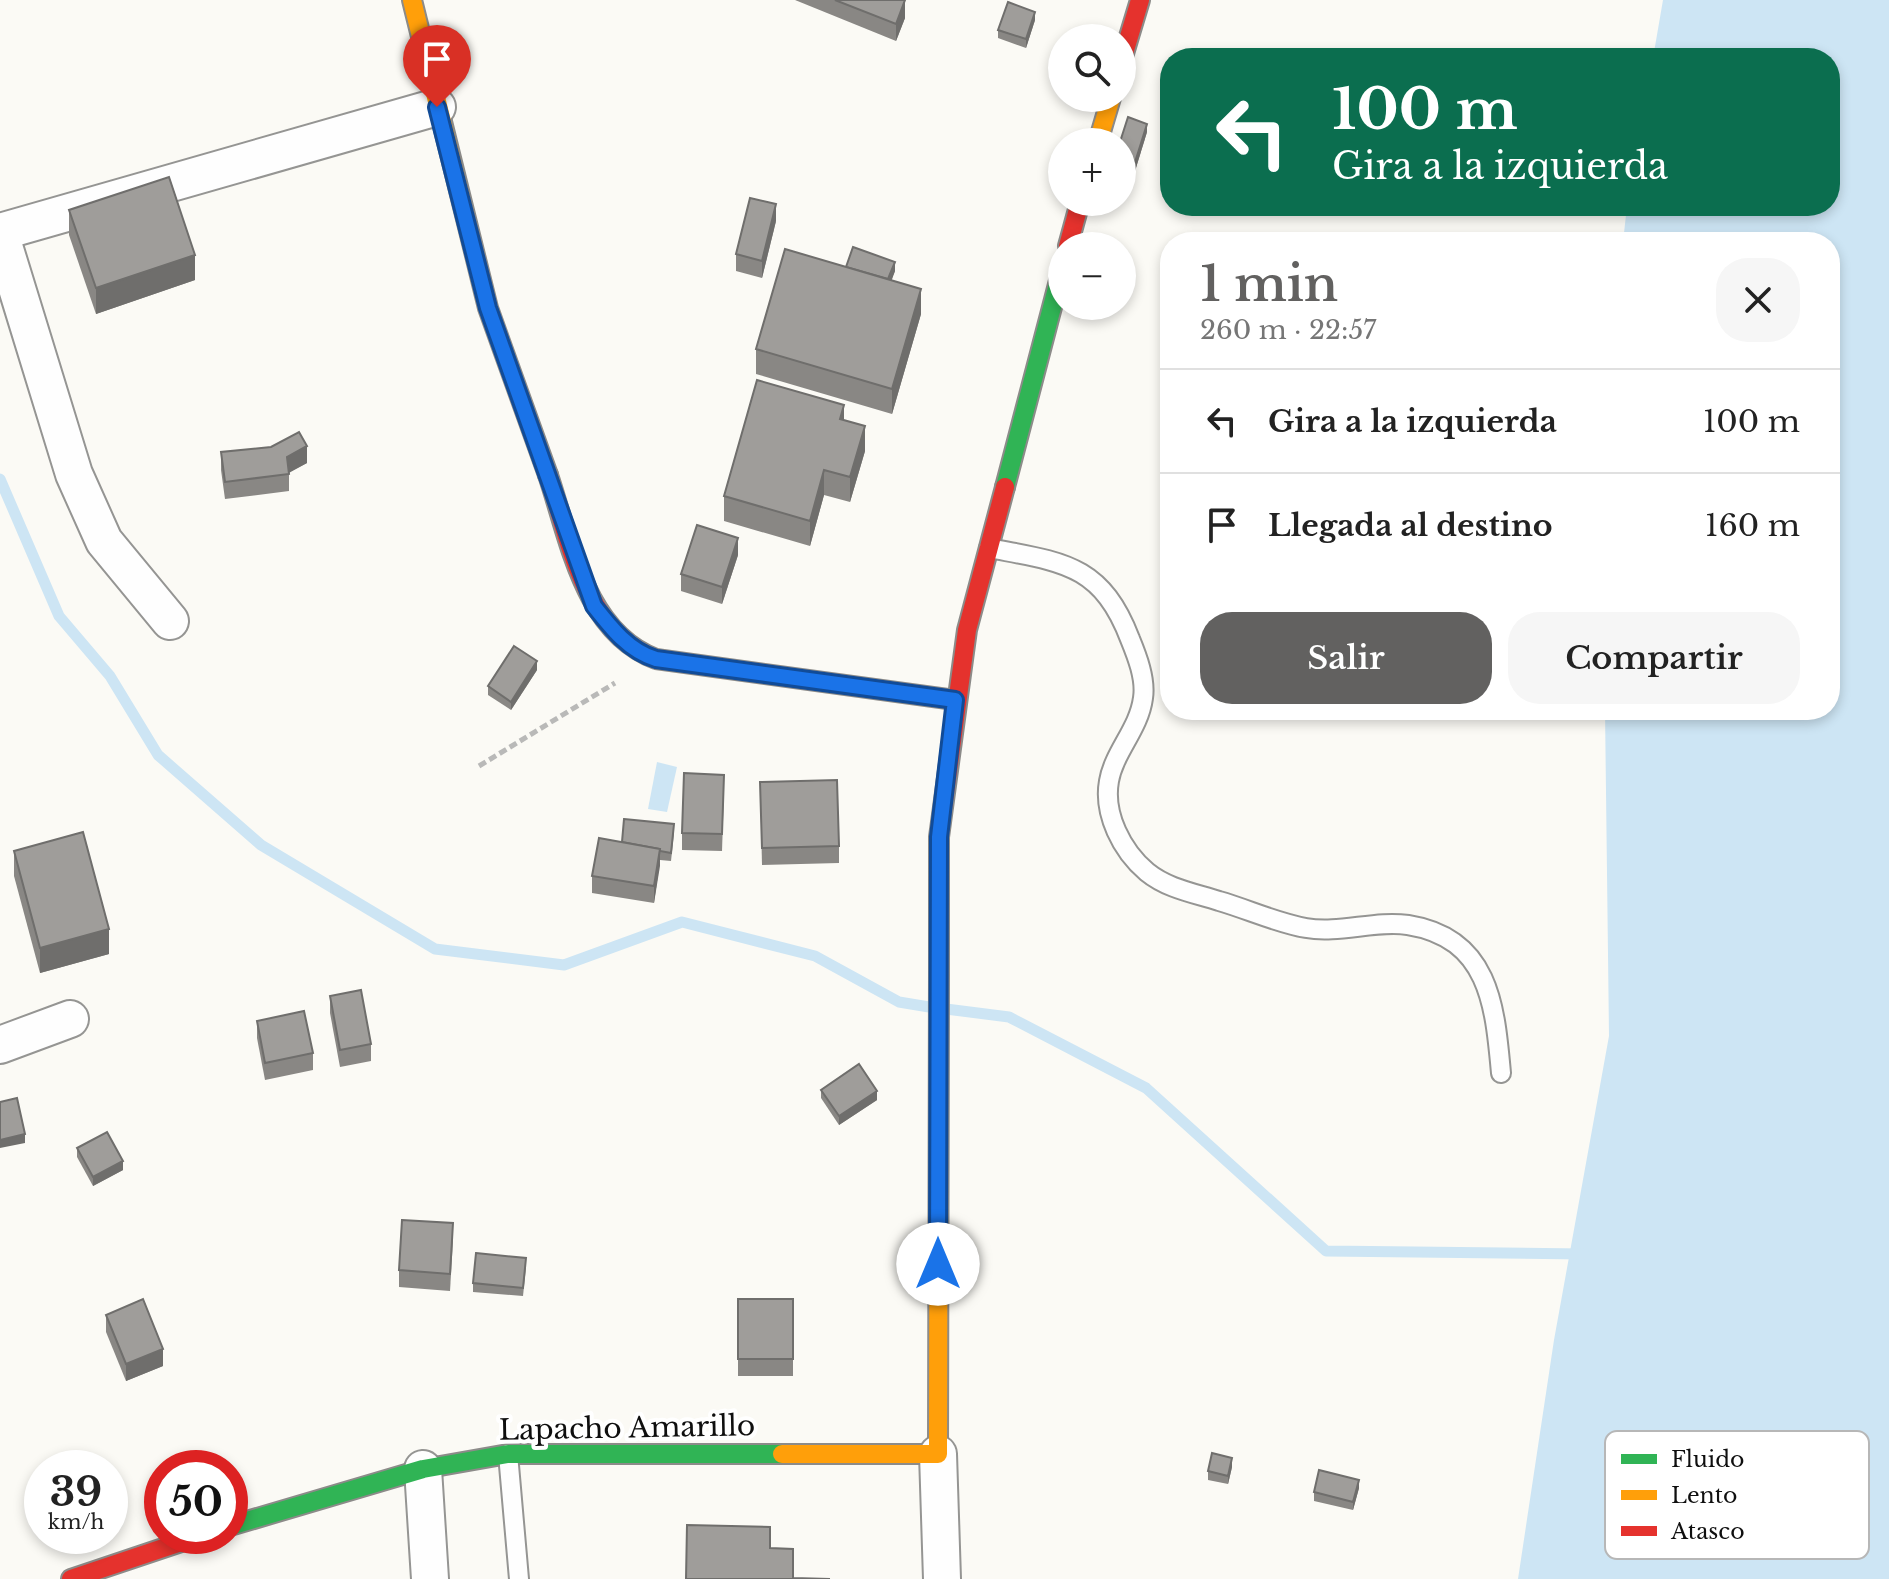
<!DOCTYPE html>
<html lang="es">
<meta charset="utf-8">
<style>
body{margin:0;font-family:"Libre Baskerville",serif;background:#f6f6f6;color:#222;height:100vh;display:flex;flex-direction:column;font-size:30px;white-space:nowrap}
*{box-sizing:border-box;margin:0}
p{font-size:26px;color:#767676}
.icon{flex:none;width:44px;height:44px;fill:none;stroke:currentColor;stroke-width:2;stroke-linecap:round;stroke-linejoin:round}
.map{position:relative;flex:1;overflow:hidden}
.sheet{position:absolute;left:1160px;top:232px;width:680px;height:488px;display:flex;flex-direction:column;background:#fff;border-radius:32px;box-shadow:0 4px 12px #0003}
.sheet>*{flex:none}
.top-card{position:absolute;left:1160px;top:48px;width:680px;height:168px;border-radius:32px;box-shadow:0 4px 12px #0003;background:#0b6e4f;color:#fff;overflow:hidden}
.controls{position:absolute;left:1048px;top:24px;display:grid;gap:16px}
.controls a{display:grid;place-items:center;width:88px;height:88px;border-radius:50%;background:#fff;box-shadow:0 4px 12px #0003;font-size:40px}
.speed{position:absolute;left:24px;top:1450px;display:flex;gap:16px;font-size:40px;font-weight:700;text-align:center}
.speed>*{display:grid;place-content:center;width:104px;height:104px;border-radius:50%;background:#fff;box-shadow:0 4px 12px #0003;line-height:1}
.speed small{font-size:20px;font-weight:400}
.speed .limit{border:12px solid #d22;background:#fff;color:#111}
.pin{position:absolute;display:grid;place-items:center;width:68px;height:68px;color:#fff;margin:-82px -34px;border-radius:50% 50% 50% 0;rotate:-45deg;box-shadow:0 0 8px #0007}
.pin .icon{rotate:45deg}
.me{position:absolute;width:88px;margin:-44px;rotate:0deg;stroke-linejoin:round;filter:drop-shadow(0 0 6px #0008)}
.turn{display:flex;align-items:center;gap:28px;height:168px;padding:0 40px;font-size:36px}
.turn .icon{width:104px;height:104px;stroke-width:2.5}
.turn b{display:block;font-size:56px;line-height:68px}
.round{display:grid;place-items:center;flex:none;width:84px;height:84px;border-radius:32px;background:#f6f6f6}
.overview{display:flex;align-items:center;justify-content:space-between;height:136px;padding:0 40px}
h1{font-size:48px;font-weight:600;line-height:60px;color:#626160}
.primary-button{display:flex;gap:16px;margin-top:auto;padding:16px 40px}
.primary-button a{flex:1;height:92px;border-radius:32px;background:#626160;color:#fff;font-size:32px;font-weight:600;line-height:92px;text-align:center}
.primary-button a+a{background:#f6f6f6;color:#222}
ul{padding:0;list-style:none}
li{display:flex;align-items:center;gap:24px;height:104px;padding:0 40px;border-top:2px solid #e0e0e0}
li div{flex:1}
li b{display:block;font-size:30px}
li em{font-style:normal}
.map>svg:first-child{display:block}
.water{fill:#cde5f4}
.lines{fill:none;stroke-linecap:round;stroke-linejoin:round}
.stream{stroke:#cde5f4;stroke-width:11}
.lane-casing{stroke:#959593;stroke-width:22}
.street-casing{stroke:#959593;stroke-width:40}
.fast-casing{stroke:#8c8b89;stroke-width:22}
.slow-casing{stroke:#8c8b89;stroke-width:22}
.jam-casing{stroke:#8c8b89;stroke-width:22}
.path{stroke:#b9b9b8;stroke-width:5;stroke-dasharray:8 4;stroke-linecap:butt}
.lane{stroke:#fefefe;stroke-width:18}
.street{stroke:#fefefe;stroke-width:36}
.fast{stroke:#30b455;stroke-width:18}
.slow{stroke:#ff9f0a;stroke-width:18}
.jam{stroke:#e5322d;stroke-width:18}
.wall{fill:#898784}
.shaded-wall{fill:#6f6e6c}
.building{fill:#9f9d9a;stroke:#6f6e6c;stroke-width:2}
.route-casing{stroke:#114b97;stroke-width:20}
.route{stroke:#1a73e8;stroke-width:14}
.labels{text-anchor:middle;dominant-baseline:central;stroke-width:8;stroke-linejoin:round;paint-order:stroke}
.street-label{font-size:28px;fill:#0f0f0f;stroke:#fff}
.key{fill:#fff;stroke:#b7b7b7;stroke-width:2}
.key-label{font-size:22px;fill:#0f0f0f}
</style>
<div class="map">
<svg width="1889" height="1579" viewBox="0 0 1889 1579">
<rect width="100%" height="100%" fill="#fbfaf5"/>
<g class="water">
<polygon points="1663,0 1889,0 1889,1579 1518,1579 1554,1340 1609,1036 1605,710 1830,710 1830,242 1623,242 1627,206 1830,206 1830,58 1653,58"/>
<polygon points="657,762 677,767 667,812 648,809"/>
</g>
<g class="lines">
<g class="stream">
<polyline points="0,479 59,616 110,676 158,755 261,845 435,949 564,965 682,922 815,956 899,1002 929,1007"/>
<polyline points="946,1009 1009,1017 1146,1088 1326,1251 1584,1254"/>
</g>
<g class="lane-casing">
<g id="lane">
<path d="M 989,548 C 1061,562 1101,563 1130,639 C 1137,656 1146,679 1143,698 C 1139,729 1114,752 1109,781 C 1103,814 1122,851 1147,872 C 1168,889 1194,893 1219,901 C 1247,909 1277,923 1306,928 C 1339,934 1375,920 1408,925 C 1490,938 1495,1007 1501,1073"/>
<polyline points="508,1454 519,1579"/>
</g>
</g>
<g class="street-casing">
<g id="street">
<polyline points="0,232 437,107"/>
<polyline points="0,233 74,474 104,541 170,621"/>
<polyline points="0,1045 70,1019"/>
<polyline points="938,1454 942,1579"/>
<polyline points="423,1469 430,1579"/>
</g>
</g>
<g class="fast-casing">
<g id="fast">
<polyline points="1005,487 1062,269"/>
<polyline points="230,1526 423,1469 508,1454 782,1454"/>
</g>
</g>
<g class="slow-casing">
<g id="slow">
<polyline points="412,0 488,308 548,475"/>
<polyline points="1098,142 1111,98"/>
<polyline points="782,1454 938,1454 939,973"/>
</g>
</g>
<g class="jam-casing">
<g id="jam">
<polyline points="1122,60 1140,0"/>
<polyline points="1068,246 1080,202"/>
<path d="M 548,475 C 570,540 584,632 656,659 L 955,700"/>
<polyline points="939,973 939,837 967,630 1005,487"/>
<polyline points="71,1579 199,1536"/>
</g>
</g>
<polyline class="path" points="479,766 615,683"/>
<use href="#lane" class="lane"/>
<use href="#street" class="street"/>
<use href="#fast" class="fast"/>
<use href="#slow" class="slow"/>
<use href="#jam" class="jam"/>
</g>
<g class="wall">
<polygon points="795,0 903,0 905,18 896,41"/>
<polygon points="1035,20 1026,48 998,38 998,30"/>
<polygon points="1147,132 1131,184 1122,181 1122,142"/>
<polygon points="69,210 195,280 96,314 69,235"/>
<polygon points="776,221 762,278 736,271 736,254"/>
<polygon points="846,267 895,271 891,280 921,314 892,414 756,374 756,349"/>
<polygon points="1080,306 1108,306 1105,314"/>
<polygon points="844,420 865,451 850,502 824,495 810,546 724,521 724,496"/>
<polygon points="221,452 307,463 289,472 289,491 225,499 221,470"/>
<polygon points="738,555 722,604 681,591 681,574"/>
<polygon points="537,670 511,710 488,695 488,686"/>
<polygon points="760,782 839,846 839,863 762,865"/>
<polygon points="724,792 722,851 682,850 682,833"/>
<polygon points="674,833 671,861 660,860 654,903 592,893 592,876 622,842"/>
<polygon points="14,851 109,954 40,973 14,876"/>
<polygon points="330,996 371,1044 371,1061 340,1067 330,1013"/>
<polygon points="257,1021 313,1053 313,1070 265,1080 257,1038"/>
<polygon points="821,1090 877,1100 839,1125 821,1098"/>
<polygon points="77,1148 123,1170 93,1186 77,1157"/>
<polygon points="453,1240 450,1291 399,1287 399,1270"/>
<polygon points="526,1267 523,1296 473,1292 473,1283"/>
<rect x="738" y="1299" width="55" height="77"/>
<polygon points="106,1315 163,1366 126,1381 106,1332"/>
<polygon points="1232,1467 1228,1484 1208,1480 1208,1471"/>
<polygon points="1359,1488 1353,1510 1314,1501 1314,1492"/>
</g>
<g class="shaded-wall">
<polygon points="905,0 905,18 896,41 896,24"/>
<polygon points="1035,12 1035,20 1026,48 1026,39"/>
<polygon points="1147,124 1147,132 1131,184 1131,175"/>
<polygon points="776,204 776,221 762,278 762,261"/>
<polygon points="195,255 195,280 96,314 96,288"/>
<polygon points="895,262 895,271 885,299 885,290"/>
<polygon points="921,289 921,314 892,414 892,389"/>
<polygon points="844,405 844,430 840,419"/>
<polygon points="865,426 865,451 850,502 850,477"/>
<polygon points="307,446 307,463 287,474 287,457"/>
<polygon points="824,470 824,495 810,546 810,521"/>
<polygon points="738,538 738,555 722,604 722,587"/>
<polygon points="537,661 537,670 511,710 511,702"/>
<polygon points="660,849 660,866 654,903 654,886"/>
<polygon points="109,929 109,954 40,973 40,948"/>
<polygon points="877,1091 877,1100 839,1125 839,1116"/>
<polygon points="25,1134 25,1143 0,1148 0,1140"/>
<polygon points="123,1161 123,1170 93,1186 93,1177"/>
<polygon points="163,1349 163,1366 126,1381 126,1364"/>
<polygon points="1232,1458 1232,1467 1228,1484 1228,1476"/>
<polygon points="1359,1480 1359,1488 1353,1510 1353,1502"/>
</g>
<g class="building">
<polygon points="835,0 905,0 896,24"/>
<polygon points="1008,2 1035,12 1026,39 998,30"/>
<polygon points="1128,117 1147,124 1131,175 1122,172 1122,142 1120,142"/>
<polygon points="169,177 195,255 96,288 69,210"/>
<polygon points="750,198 776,204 762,261 736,254"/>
<polygon points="853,247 895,262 888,279 846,267"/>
<polygon points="785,249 921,289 892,389 756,349"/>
<polygon points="757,380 844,405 840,419 865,426 850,477 824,470 810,521 724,496"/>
<polygon points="299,432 307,446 287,457 289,474 225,482 221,452 271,447"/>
<polygon points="697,525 738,538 722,587 681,574"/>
<polygon points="514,646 537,661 511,702 488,686"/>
<polygon points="684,773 724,775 722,834 682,833"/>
<polygon points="837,780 839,846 762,848 760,782"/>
<polygon points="624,819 674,824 671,853 660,851 660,849 622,842"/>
<polygon points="83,832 109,929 40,948 14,851"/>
<polygon points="599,838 660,849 654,886 592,876"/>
<polygon points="361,990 371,1044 340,1050 330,996"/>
<polygon points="304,1011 313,1053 265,1063 257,1021"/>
<polygon points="859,1064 877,1091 839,1116 821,1090"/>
<polygon points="17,1098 25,1134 0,1140 0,1102"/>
<polygon points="107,1132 123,1161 93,1177 77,1148"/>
<polygon points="402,1220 453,1223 450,1274 399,1270"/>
<polygon points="476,1253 526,1258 523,1288 473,1283"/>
<polygon points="143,1299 163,1349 126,1364 106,1315"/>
<rect x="738" y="1299" width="55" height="60"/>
<polygon points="1212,1453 1232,1458 1228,1476 1208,1471"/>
<polygon points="1319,1470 1359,1480 1353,1502 1314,1492"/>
<polygon points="687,1525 770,1527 770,1548 793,1549 793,1578 830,1579 686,1579"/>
</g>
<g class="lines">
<g class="route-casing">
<path id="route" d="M 437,107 L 488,308 L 594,606 C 611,628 629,651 656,659 L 955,700 L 939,837 L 938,1264"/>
</g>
<use href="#route" class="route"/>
</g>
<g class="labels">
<g class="street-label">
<text transform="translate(627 1428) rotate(-1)">Lapacho Amarillo</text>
</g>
</g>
<rect x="1605" y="1431" width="264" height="128" rx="12" class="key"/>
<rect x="1621" y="1454" width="36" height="10" fill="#30b455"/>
<rect x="1621" y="1490" width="36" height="10" fill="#ff9f0a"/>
<rect x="1621" y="1526" width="36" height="10" fill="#e5322d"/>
<g class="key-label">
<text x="1671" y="1467">Fluido</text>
<text x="1671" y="1503">Lento</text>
<text x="1671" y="1539">Atasco</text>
</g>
</svg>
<div class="controls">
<a><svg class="icon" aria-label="search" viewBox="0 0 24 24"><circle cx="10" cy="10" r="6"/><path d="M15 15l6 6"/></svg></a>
<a>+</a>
<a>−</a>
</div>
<div class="speed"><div>39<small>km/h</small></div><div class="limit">50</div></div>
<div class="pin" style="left:437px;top:107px;background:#d93025"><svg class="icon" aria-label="arrive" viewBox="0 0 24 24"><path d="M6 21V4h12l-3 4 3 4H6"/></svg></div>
<svg class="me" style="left:938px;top:1264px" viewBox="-20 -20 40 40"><circle r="19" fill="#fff"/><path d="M0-13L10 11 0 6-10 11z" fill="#1a73e8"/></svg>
<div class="top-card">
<div class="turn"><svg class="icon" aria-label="left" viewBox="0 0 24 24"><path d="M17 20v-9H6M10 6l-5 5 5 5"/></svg><div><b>100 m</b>Gira a la izquierda</div></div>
</div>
<section class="sheet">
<div class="overview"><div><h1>1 min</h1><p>260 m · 22:57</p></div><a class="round"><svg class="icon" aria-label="close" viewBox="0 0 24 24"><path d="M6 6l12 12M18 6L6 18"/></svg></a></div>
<ul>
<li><svg class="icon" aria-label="left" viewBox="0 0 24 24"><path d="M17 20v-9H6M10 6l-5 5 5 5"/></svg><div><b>Gira a la izquierda</b></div><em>100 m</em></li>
<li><svg class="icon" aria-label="arrive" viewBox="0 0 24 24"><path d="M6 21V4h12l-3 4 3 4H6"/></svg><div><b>Llegada al destino</b></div><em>160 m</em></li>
</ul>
<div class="primary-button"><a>Salir</a><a>Compartir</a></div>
</section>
</div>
